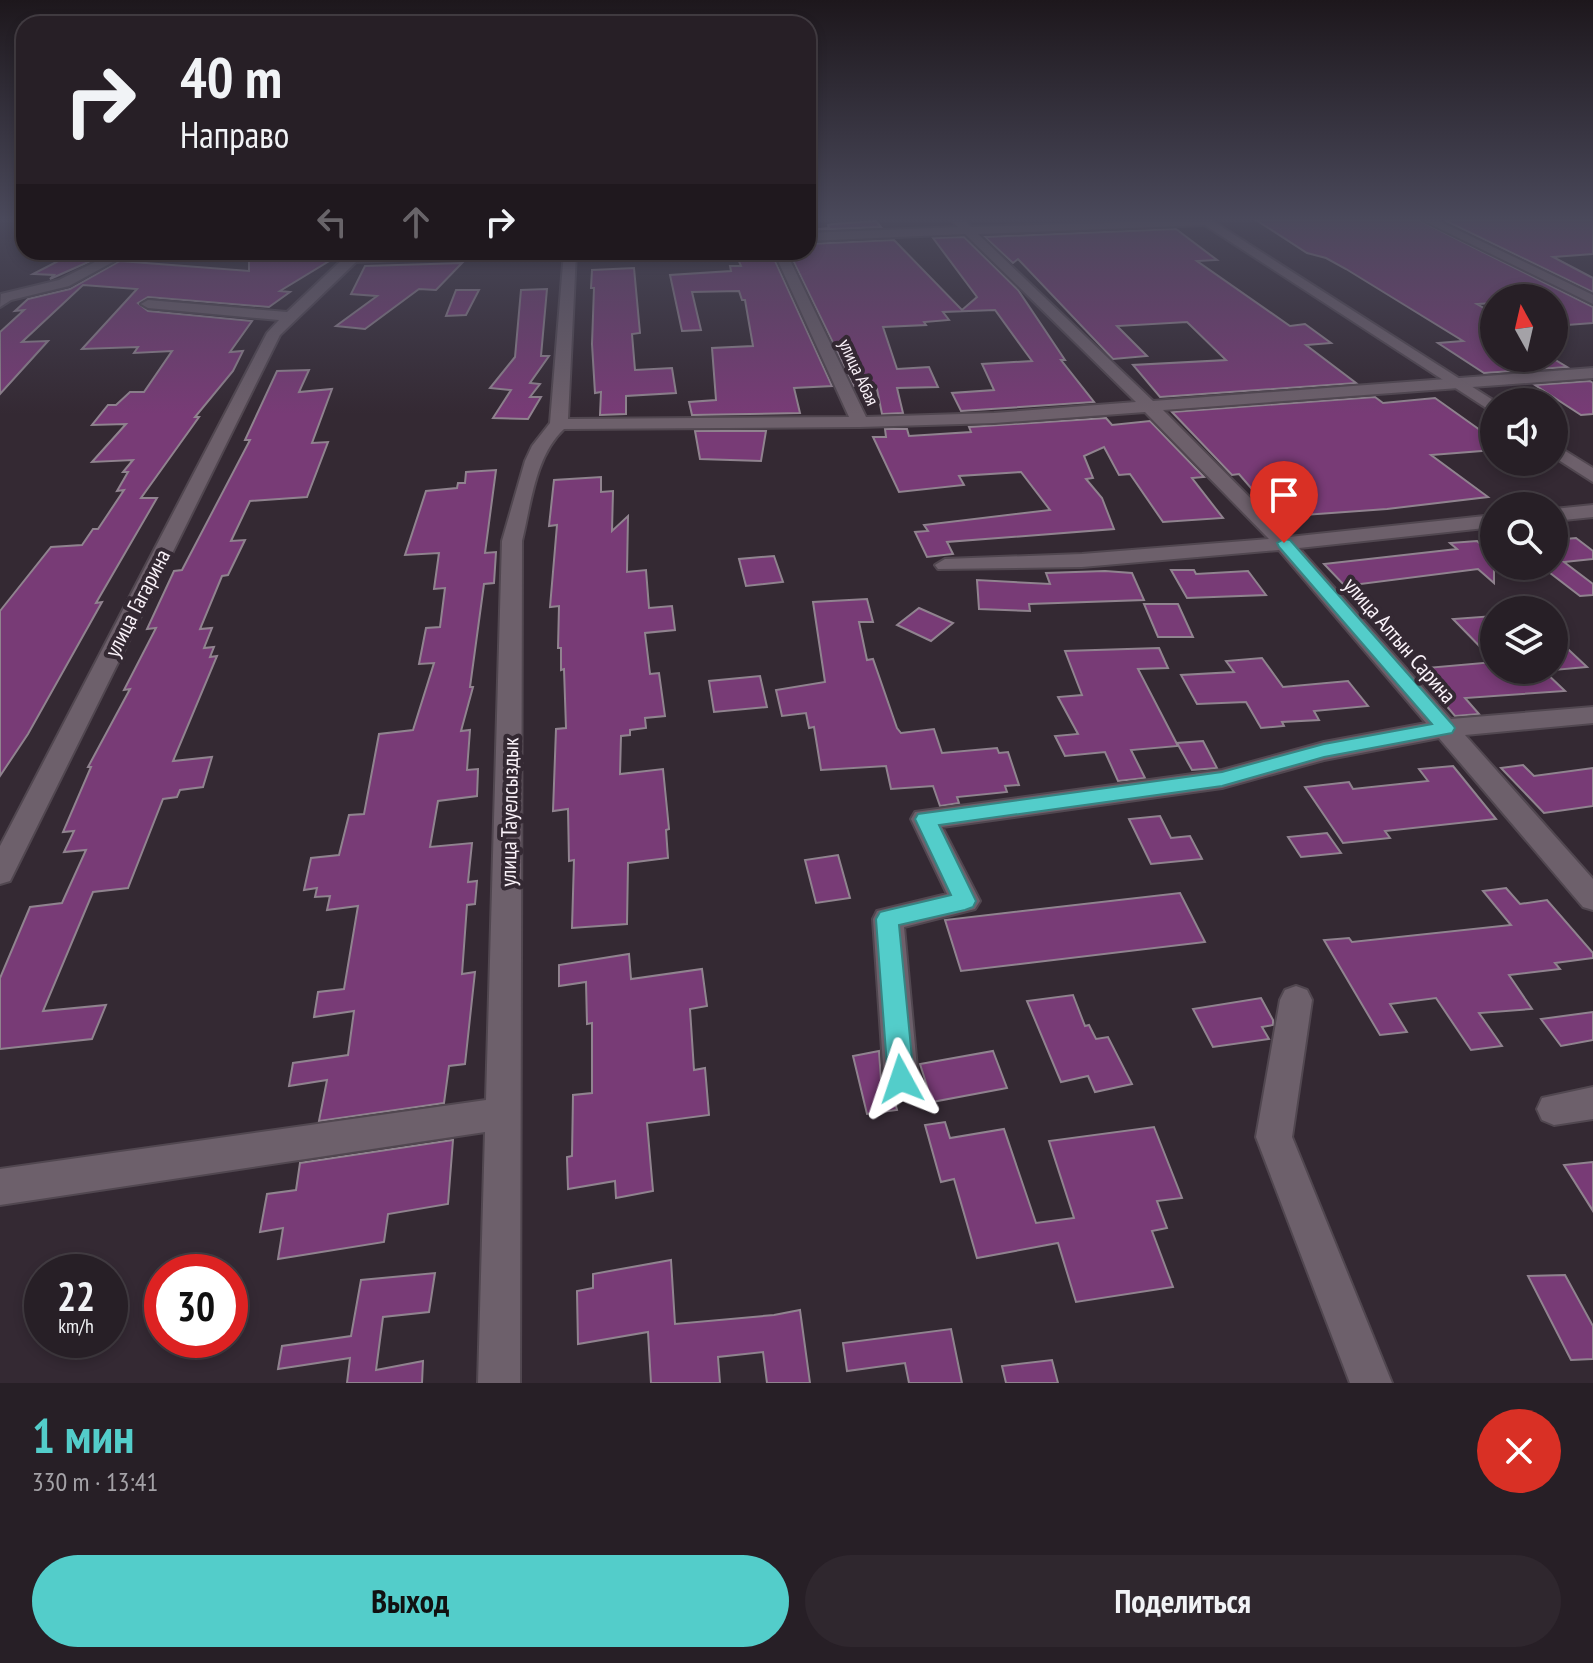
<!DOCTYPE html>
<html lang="ru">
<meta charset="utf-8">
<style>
body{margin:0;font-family:"PT Sans Narrow",sans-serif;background:#2f272e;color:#f1f3f6;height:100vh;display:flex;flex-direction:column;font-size:30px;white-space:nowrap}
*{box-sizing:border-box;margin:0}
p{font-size:26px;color:#a4a2a7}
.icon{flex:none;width:44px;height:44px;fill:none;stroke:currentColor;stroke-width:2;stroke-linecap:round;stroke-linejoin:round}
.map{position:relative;height:1383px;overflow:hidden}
.details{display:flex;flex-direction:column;background:#271f26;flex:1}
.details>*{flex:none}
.guide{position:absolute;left:16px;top:16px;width:800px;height:244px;border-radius:24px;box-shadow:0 4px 12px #0003,0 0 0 2px #433d43;background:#271f26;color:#f1f3f6;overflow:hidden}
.needle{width:52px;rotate:352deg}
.fabs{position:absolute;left:1480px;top:284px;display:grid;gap:16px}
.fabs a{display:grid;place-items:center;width:88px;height:88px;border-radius:50%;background:#271f26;box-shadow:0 4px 12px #0003,0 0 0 2px #433d43;font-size:40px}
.speed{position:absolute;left:24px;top:1254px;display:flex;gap:16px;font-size:40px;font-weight:700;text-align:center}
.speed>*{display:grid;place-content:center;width:104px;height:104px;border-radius:50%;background:#271f26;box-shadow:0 4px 12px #0003,0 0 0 2px #433d43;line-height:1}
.speed small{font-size:20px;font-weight:400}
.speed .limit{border:12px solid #d22;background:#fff;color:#111}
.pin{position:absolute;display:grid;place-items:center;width:68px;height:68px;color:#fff;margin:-82px -34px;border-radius:50% 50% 50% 0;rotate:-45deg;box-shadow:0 0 8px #0007}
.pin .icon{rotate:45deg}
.me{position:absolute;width:88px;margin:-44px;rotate:355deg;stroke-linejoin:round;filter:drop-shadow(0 0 6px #0008)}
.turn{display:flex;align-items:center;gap:28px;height:168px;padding:0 32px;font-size:36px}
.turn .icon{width:104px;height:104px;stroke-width:2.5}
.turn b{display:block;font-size:56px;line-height:68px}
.lanes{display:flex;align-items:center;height:76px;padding:0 32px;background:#0003;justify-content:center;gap:40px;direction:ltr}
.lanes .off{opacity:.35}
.round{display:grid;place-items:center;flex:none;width:84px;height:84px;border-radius:42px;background:#2f272e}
.head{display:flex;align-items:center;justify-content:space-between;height:136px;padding:0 32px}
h1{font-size:48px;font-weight:600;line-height:60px;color:#53cdca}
.primary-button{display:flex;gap:16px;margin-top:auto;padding:16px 32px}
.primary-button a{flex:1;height:92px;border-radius:48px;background:#53cdca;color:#111;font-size:32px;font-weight:600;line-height:92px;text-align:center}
.primary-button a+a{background:#2f272e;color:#f1f3f6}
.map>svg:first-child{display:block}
.building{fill:#783b76;stroke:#90838f;stroke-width:2}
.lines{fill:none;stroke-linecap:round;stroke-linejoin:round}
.minor-casing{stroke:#514750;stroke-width:4}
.tertiary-casing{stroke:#514750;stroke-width:4}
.minor{fill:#6d606b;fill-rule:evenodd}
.tertiary{fill:#6d606b;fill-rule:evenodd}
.route{fill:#53cdca;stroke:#368583;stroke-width:2}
.labels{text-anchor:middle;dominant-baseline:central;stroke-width:8;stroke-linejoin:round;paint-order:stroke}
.far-street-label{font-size:18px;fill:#faf2f9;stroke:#342933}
.street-label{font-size:22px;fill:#faf2f9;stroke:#342933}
</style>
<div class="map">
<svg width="1593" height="1383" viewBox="0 0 1593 1383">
<rect width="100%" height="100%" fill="#342933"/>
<g class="building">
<polygon points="1256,220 1419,220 1593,307 1593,323 1554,326 1554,298 1494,298 1494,303 1477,304 1494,314 1494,358 1552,358 1567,367 1484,373 1438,343 1463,341 1346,269 1326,258 1307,253"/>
<polygon points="1444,220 1593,220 1593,254 1553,257 1593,278 1593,292"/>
<polygon points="876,221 881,227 808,230 829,228 828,225 833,224"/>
<polygon points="1176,229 1217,260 1197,261 1290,326 1305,324 1331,343 1306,345 1356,383 1160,397 1133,365 1226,360 1187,322 1117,326 1147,356 1113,359 1018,259 1013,263 985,237"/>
<polygon points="964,237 1018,290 1065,360 1061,360 1094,402 961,411 952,393 994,390 982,364 1032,361 995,310 943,312 949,320 924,322 926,325 883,327 897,369 929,367 938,387 897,388 903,413 882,414 877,389 865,390 863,385 854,386 789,252 808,252 808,244 894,240 962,310 977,297 933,238"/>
<polygon points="249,252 344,252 280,291 290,292 269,307 148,297 138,303 148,311 252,321 230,352 243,351 233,371 195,417 199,417 141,498 157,498 96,603 102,602 28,734 0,776 0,611 51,547 82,545 93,529 98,529 124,490 117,491 128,472 123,472 133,460 92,462 126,424 92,425 108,405 116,405 130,392 144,392 172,351 134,353 138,347 82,349 137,289 83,285 22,342 48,341 0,394 0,332 24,310 15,311 28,299 70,289 120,261 249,271"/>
<polygon points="735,252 771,252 832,386 794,388 800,413 692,415 689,402 716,400 712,348 753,346 745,300 742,300 739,291 692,292 701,330 682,331 670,275 731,271 730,266 741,266"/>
<polygon points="64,258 93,260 50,279 54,275 33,274"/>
<polygon points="462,263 436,290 419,289 365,329 336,326 377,296 351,294 365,266"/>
<polygon points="634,268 640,333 632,334 635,370 672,368 676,393 626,396 626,414 600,415 601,392 595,393 592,344 594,288 591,288 592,270"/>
<polygon points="547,289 541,356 549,356 530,383 540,384 530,397 541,397 528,419 493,418 511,390 490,388 515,357 521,290"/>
<polygon points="456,290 479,290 466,315 446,316"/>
<polygon points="309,370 299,392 332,389 312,443 328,442 307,497 250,501 231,541 245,540 228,575 222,576 200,629 212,628 204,648 214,647 210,657 217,656 173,761 212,757 203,787 180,790 177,797 163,799 128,888 93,892 43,1011 106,1005 92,1039 0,1049 0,978 30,907 62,903 86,850 64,852 74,831 63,832 91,767 88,767 130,689 124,690 156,628 147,629 174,571 182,570 250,440 245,440 277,371"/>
<polygon points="1590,381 1593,383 1593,414 1581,415 1535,385"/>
<polygon points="1375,397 1383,403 1435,398 1494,440 1494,450 1431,455 1488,497 1387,509 1276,517 1239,474 1232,475 1172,412"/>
<polygon points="1106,418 1112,425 1150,421 1204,477 1192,478 1223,518 1163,522 1130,474 1119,475 1104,447 1084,456 1093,478 1086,479 1102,498 1114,529 947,542 953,554 927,557 915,532 928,531 924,525 1050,510 1021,472 959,476 964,485 899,492 873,437 886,437 885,429 907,429 909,436 971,432 969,427"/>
<polygon points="695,431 766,431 761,461 700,459"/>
<polygon points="496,470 485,553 496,552 494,583 484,584 470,687 473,687 461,731 470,730 467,770 478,769 477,796 438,801 430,847 472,843 468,882 477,881 475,904 467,905 462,974 475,972 465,1064 449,1066 444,1103 319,1121 327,1080 289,1086 293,1063 348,1055 354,1011 314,1017 318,992 344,989 358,906 327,910 330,896 315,897 317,888 304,890 311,858 339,855 349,815 364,814 379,734 413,730 434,663 419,664 426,628 440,627 445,588 434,589 439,553 405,555 426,491 457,488 458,483 465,483 466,472"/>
<polygon points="601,477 601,492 613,491 612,531 628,516 627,572 646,570 649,608 672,606 675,630 645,633 650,674 659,673 665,716 645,718 646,728 630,730 630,735 621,736 620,774 663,769 669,829 666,830 668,858 628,863 627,924 572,928 574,860 569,861 568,809 553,811 556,729 566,728 564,669 561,670 561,648 558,648 559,606 550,607 557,525 549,526 554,480"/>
<polygon points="1576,538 1593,551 1593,559 1564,562 1593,584 1593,595 1580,596 1541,566 1554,566 1554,540"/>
<polygon points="1477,541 1484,547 1494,547 1494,583 1478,569 1345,586 1324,564 1457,549 1450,543"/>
<polygon points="774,556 783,582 746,586 739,559"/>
<polygon points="1171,570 1194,570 1196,574 1248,571 1266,595 1187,598"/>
<polygon points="1105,571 1132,573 1144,600 1029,604 1030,611 979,609 977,580 1050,584 1046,573"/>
<polygon points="867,599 873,622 859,622 867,660 873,659 897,728 901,733 934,729 942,753 997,748 999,753 1008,752 1019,785 1005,786 1007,792 957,797 959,803 940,806 933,786 891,789 886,766 821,770 814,727 809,728 806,713 782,716 776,690 825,682 813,602"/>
<polygon points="1144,604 1178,604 1193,637 1158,637"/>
<polygon points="919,608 953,623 931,641 897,625"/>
<polygon points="1494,616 1494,661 1453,619"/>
<polygon points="1554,636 1587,667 1554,670"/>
<polygon points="1159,648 1168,668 1138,669 1178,746 1131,750 1145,778 1118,781 1105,752 1065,756 1055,736 1078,734 1058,697 1082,695 1065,651"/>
<polygon points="1262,658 1283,687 1348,681 1368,706 1314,711 1319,720 1282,722 1284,726 1261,728 1246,702 1197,704 1181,675 1234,672 1226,661"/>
<polygon points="1494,662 1494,670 1543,670 1565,691 1465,698 1479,714 1455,716 1415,669"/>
<polygon points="760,676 767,707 714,712 709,681"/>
<polygon points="1203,741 1217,768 1192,770 1177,743"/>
<polygon points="1523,765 1534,776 1593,768 1593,806 1544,813 1501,768"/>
<polygon points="1453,766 1496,819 1385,831 1390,838 1343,843 1305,787 1349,782 1353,789 1428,781 1419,769"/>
<polygon points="1160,816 1171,838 1190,836 1202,859 1151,864 1129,819"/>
<polygon points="1327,833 1341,853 1301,857 1288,837"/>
<polygon points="838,855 850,898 816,903 805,860"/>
<polygon points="1506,888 1520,904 1547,900 1593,953 1593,958 1555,963 1560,969 1509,975 1532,1009 1479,1013 1502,1046 1471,1050 1436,998 1390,1004 1407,1032 1380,1035 1324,940 1349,938 1352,942 1511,925 1483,891"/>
<polygon points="1180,893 1205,942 961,971 945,920"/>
<polygon points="629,954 631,979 702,969 707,1006 690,1009 694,1070 705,1068 709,1115 647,1123 653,1191 616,1198 615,1181 568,1189 567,1157 572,1156 573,1095 592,1093 592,1023 587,1024 586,982 559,986 559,965"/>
<polygon points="1073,995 1085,1026 1089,1025 1096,1039 1108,1037 1132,1084 1095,1092 1088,1076 1061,1082 1027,1001"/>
<polygon points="1261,998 1273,1020 1273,1025 1262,1027 1269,1039 1213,1047 1193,1009"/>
<polygon points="1593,1012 1593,1040 1561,1046 1541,1019"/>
<polygon points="879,1051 881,1080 886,1091 893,1094 897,1110 867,1114 853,1056"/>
<polygon points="993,1051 1007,1088 932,1102 920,1064"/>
<polygon points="945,1122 950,1138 1004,1129 1036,1223 1074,1218 1049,1141 1154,1127 1182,1198 1157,1201 1167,1228 1152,1231 1173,1287 1076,1302 1058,1243 977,1258 954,1179 941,1182 925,1125"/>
<polygon points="453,1140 448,1204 388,1214 384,1242 278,1259 283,1228 260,1232 267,1194 296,1190 300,1163"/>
<polygon points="1593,1162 1593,1211 1564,1165"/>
<polygon points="671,1260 675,1324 774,1315 800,1310 810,1383 767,1383 763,1352 718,1357 720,1383 651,1383 648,1332 578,1344 577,1291 593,1288 593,1274"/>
<polygon points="435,1273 429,1312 383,1317 376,1370 423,1361 422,1383 347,1383 350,1358 278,1369 282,1346 351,1336 361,1280"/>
<polygon points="1565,1275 1593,1326 1593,1359 1571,1360 1528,1276"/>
<polygon points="951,1329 962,1383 909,1383 905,1363 847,1371 843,1343"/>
<polygon points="1052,1360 1058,1383 1006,1383 1002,1366"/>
</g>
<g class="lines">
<g class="minor-casing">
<g id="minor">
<path d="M 951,220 L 964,220 L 971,227 L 1210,220 L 1205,225 L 978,234 L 1153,401 L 1593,368 L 1593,378 L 1163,410 L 1289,537 L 1494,515 L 1494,527 L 1299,548 L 1451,719 L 1593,707 L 1593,723 L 1465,735 L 1593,879 L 1593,910 L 1583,907 L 1439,738 L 1324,760 L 1222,788 L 942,827 L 980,901 L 975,909 L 904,927 L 918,1079 L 913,1090 L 901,1094 L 889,1090 L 884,1079 L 873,919 L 877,911 L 947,894 L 911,819 L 915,812 L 1222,770 L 1324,742 L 1426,723 L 1279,550 L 1082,567 L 938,569 L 935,565 L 945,559 L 1082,554 L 1269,539 L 1145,412 L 994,423 L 860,427 L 564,429 C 535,456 531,504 522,541 L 520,1383 L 478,1383 L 485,1132 L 0,1205 L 0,1169 L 486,1100 L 502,541 L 525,461 L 532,446 L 550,423 L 564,252 L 576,252 L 568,419 L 849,417 L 774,252 L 786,252 L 866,417 L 994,413 L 1136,402 L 965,234 L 808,241 L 808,233 L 958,227 Z"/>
<polygon points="1422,220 1437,220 1593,295 1593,304"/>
<polygon points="115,252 131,252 69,286 11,300 0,307 1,294 59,280"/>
<polygon points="400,252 495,252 489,256 356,262 280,335 14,873 10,881 0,884 0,846 267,333 279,320 148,308 141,304 148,300 287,312 347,255"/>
<polygon points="1593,505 1593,517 1554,521 1554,509"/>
<polygon points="1296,986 1307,990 1312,1000 1292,1137 1392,1383 1350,1383 1256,1137 1280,1000 1285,990"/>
<polygon points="1593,1087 1593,1119 1554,1125 1542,1120 1537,1109 1542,1098"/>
</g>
</g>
<g class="tertiary-casing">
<g id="tertiary">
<polygon points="1197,220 1211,220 1496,402 1494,413"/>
<polygon points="1554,444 1593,468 1593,482 1554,457"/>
</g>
</g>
<use href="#minor" class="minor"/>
<use href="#tertiary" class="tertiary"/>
</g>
<linearGradient id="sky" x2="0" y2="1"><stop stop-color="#1d171c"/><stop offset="0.53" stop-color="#4a495b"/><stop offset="1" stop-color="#4a495b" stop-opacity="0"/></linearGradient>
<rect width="1593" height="414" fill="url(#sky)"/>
<polygon class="route" points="1284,539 1290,540 1452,724 1455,728 1452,733 1324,757 1222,786 939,825 976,901 973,907 965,910 899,925 914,1079 910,1088 901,1091 892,1088 888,1079 876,919 880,912 888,910 951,895 915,819 918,814 1222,772 1324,744 1432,724 1279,547 1277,543"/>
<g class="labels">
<g class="far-street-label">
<text transform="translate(859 372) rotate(65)">улица Абая</text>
</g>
<g class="street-label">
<text transform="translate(137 603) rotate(-63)">улица Гагарина</text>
<text transform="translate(1400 640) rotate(49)">улица Алтын Сарина</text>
<text transform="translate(509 812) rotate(-89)">улица Тауелсыздык</text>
</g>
</g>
</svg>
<div class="fabs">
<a><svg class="needle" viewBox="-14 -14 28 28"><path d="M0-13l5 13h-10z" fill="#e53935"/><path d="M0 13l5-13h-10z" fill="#a4a2a7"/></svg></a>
<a><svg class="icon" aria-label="sound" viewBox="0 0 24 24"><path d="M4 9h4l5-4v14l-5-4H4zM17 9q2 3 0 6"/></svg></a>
<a><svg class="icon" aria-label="search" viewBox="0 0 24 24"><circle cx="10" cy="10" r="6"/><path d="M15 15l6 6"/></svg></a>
<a><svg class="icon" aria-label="layers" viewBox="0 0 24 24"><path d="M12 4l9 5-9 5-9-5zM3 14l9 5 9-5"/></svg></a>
</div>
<div class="speed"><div>22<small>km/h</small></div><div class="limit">30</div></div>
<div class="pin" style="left:1284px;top:543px;background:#d93025"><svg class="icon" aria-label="arrive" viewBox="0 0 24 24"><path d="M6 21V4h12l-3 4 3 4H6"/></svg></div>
<svg class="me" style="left:901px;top:1079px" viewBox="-20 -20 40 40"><path d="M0-17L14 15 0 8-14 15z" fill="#53cdca" stroke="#fff" stroke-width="4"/></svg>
<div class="guide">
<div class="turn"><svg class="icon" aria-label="right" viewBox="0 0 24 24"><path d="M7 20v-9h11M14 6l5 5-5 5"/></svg><div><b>40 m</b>Направо</div></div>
<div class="lanes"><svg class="icon off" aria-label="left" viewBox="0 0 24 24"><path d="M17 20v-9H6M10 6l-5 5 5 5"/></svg><svg class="icon off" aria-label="ahead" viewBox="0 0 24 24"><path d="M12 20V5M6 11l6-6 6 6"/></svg><svg class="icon" aria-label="right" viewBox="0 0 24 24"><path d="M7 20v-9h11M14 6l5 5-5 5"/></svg></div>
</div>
</div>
<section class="details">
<div class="head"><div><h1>1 мин</h1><p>330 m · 13:41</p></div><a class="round" style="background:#d93025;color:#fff"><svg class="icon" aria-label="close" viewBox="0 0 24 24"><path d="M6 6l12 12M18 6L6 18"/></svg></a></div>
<div class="primary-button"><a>Выход</a><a>Поделиться</a></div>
</section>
